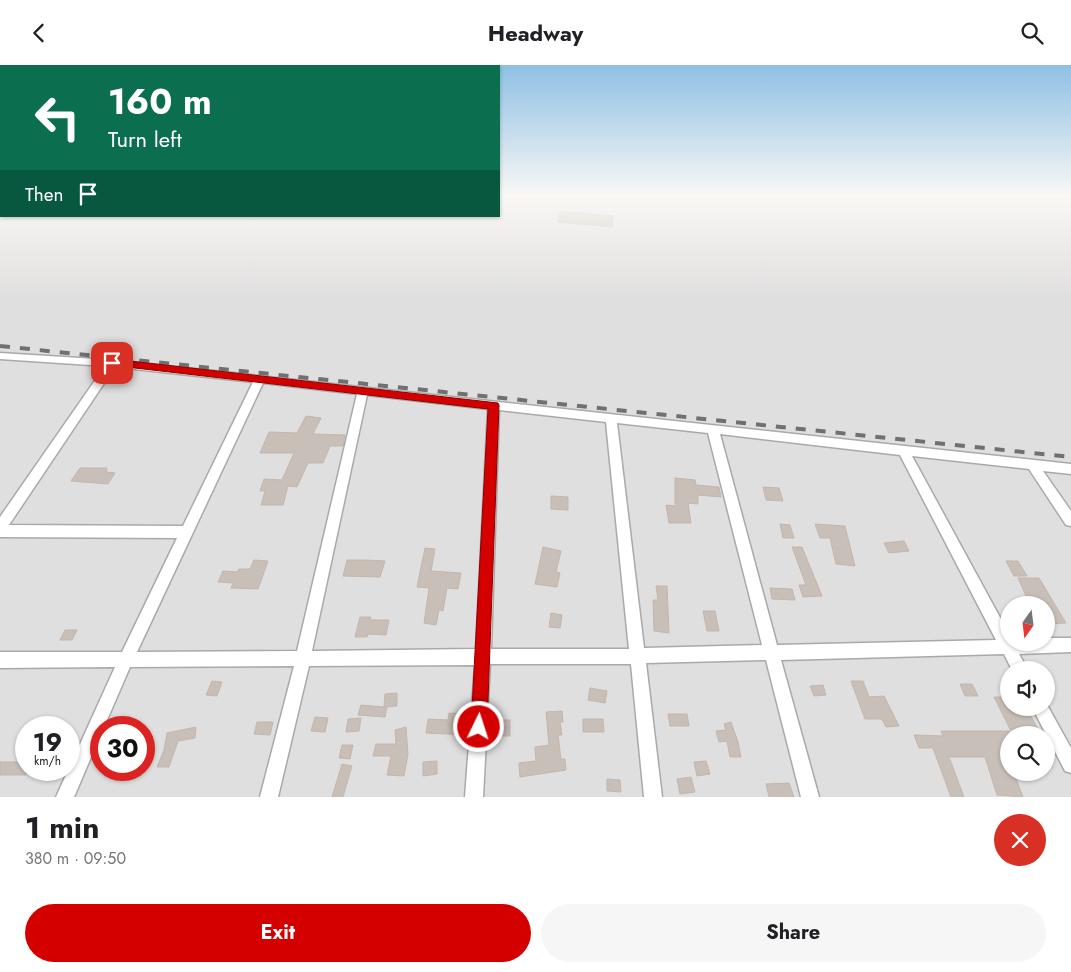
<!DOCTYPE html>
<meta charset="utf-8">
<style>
body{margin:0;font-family:Jost,sans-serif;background:#f6f6f6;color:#202124;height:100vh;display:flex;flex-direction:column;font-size:19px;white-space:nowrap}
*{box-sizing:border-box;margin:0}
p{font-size:16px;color:#757577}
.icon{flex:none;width:28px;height:28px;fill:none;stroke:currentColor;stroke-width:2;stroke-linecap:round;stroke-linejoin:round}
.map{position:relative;height:732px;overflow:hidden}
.panel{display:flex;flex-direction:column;background:#fff;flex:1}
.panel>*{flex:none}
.top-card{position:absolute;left:0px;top:0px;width:500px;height:152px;box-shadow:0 1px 4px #0004;background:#0b6e4f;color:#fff;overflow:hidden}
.needle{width:32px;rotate:194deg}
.buttons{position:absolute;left:1000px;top:531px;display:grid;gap:10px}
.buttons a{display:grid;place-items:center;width:55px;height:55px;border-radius:50%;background:#fff;box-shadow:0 1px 4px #0004;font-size:25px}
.speed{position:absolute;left:15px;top:651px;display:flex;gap:10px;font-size:25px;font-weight:700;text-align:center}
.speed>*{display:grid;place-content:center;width:65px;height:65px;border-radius:50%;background:#fff;box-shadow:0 1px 4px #0004;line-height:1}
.speed small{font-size:12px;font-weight:400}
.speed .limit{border:8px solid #d22;background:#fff;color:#111}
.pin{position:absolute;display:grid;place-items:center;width:42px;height:42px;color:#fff;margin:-21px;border-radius:10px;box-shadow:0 2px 8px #0006}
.me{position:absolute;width:55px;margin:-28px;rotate:4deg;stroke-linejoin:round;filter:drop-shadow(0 0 4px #0008)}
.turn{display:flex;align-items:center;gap:18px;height:105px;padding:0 25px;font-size:22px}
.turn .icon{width:65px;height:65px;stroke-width:2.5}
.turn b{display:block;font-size:35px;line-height:42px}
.then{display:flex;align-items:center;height:48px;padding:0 25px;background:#0003;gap:10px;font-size:19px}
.round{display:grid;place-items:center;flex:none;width:52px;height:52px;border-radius:26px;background:#f6f6f6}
.overview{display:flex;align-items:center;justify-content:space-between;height:85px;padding:0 25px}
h1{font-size:30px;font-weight:700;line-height:38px}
.button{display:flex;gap:10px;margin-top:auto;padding:10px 25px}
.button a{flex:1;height:58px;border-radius:30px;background:#d40000;color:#fff;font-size:20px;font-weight:700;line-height:58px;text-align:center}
.button a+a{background:#f6f6f6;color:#202124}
header{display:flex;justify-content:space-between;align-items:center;height:65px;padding:0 25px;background:#fff;font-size:22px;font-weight:700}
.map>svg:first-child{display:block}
.residential{fill:#e0dfdf;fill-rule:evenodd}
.building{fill:#c7bfb8;stroke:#c4b6ab}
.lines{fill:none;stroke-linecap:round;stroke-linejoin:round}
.street-casing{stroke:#a9a9a9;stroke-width:3}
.street{fill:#fff;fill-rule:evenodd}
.rail{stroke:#707070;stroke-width:4;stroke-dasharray:10 10;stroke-linecap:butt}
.route{fill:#d40000;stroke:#8a0000}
</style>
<header><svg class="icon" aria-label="back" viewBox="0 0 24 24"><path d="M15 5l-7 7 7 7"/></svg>Headway<svg class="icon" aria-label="search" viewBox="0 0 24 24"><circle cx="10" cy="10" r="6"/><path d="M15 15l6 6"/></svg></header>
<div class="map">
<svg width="1071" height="732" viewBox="0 0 1071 732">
<rect width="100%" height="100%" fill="#f2efe9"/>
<path class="residential" d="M 0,132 L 1,151 L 499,151 L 499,132 L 1071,132 L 1071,732 L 0,732 ZM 1009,540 L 1046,540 L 1046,578 L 1009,578 ZM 1009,605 L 1046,605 L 1046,642 L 1009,642 ZM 26,662 L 69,662 L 69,705 L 26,705 ZM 101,662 L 144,662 L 144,705 L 101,705 ZM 1009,670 L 1046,670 L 1046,708 L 1009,708 Z"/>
<g class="building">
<polygon points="560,146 613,151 612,162 557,157"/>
<polygon points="306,351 321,353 313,369 345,370 343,381 330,381 323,398 308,398 297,422 288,421 283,440 261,440 265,426 260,426 264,414 282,415 294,388 260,388 269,367 297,368"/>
<polygon points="80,403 107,403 106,407 115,408 108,419 71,416"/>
<polygon points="675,413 695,415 696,420 719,422 721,432 698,430 698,439 688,438 691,458 669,458 666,440 675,441"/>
<polygon points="763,422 779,423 783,436 766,435"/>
<polygon points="551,431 568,432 568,445 551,444"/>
<polygon points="780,459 790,460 794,473 783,473"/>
<polygon points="815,459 845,461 855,501 836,499 830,473 820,473"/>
<polygon points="904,476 909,486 889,488 884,478"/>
<polygon points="543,482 561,486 556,507 560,508 557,522 535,519"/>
<polygon points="792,482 802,482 822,531 803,532 799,520 806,520"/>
<polygon points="425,483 435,484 431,506 461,508 458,524 447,523 443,546 439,545 436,560 424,558 429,523 417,522"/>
<polygon points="254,495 268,496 258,524 231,523 233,518 218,517 223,506 237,507 239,504 250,504"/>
<polygon points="347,495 364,495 385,496 380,512 343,511"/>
<polygon points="1006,496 1018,496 1027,511 1014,511"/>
<polygon points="1018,513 1039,513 1066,558 1046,559 1046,540 1035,540 1030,532 1026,531"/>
<polygon points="656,521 667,521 669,568 654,566 653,535 658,535"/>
<polygon points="770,523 792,524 795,535 772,534"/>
<polygon points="703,546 715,546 719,566 707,566"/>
<polygon points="551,548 562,550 560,563 549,562"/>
<polygon points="360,552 371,552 370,555 389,555 386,570 368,569 367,572 355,572"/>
<polygon points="65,565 77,565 72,575 60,575"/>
<polygon points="212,616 222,617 217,631 206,630"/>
<polygon points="851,616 863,616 869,632 884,631 899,661 886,662 882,654 865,654"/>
<polygon points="960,619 972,619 978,631 965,631"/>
<polygon points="823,620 826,630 814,631 810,621"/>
<polygon points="590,623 607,626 605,638 588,635"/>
<polygon points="397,628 397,641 387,642 385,652 358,650 361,640 384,642 385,629"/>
<polygon points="994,632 1009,632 1009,642 1026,642 1041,670 1013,670"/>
<polygon points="562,646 563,657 560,657 562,670 558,670 561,694 565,694 566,705 520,712 519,698 536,696 535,682 549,680 546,647"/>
<polygon points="449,648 469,649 468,670 426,668 428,654 448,655"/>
<polygon points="668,649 687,649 689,661 670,661"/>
<polygon points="315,652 328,653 325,667 311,666"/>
<polygon points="361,653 359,666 346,667 348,654"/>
<polygon points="583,654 603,654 604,667 583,667"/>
<rect x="500" y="655" width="10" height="16"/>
<polygon points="257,657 273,657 270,670 254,669"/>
<polygon points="731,657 738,677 741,692 730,692 727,676 719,677 716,666 726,665 724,659"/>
<polygon points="196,662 195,673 178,676 169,702 157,702 164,685 167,668"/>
<polygon points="406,662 408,689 404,711 387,710 391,691 373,691 376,679 396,679 395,665"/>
<polygon points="941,666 1009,666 1009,708 1014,708 1023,732 997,730 985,692 949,692 964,732 951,732 933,683 919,683 914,670 943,671"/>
<polygon points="342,680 353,680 350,694 339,693"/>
<polygon points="437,696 437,709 423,711 423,697"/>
<polygon points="706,696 710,709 697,711 694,697"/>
<rect x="0" y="697" width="26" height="13"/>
<polygon points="342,699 352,701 343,732 332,732"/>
<polygon points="691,712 695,727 680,729 677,714"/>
<polygon points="607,714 620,715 621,727 607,726"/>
<polygon points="789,718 794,732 769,732 766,719"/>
</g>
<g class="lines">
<g class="street-casing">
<g id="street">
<path d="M 0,288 L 112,295 L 1071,399 L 1071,409 L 1043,406 L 1071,446 L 1071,461 L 1066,460 L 1029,404 L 912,391 L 1009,569 L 1009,578 L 1046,578 L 1046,573 L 1071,573 L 1071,587 L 1019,589 L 1028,605 L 1012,605 L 1004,589 L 781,595 L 819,732 L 801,732 L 766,595 L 646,598 L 662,732 L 644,732 L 631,599 L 490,599 L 483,732 L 465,732 L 475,600 L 309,601 L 278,732 L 260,732 L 294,601 L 130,602 L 104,662 L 101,662 L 101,669 L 74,732 L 56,732 L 115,602 L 0,603 L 0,587 L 122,587 L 177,473 L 0,472 L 0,452 L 105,301 L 0,294 ZM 115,302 L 253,317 L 183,461 L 9,460 ZM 263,318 L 357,329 L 297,586 L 137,587 ZM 367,330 L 488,344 L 476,584 L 312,586 ZM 499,345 L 606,357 L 629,584 L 491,584 ZM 617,358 L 708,368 L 762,580 L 644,583 ZM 720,369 L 900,390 L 996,575 L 777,580 Z"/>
<polygon points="1046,638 1071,683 1071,708 1065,706 1032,642 1046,642"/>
</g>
</g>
<use href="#street" class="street"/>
<polyline class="rail" points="0,281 1071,392"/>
</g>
<linearGradient id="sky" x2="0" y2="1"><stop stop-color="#8fc0e4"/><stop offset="0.56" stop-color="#f9f8f5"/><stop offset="1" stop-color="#f9f8f5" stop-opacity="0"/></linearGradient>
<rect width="1071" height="234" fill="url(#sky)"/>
<polygon class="route" points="112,294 498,338 499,340 487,662 485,668 479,670 473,668 471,662 488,344 109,300 109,295"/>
</svg>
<div class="buttons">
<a><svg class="needle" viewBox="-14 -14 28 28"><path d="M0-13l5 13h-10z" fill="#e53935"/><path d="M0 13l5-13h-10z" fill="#757577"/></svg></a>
<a><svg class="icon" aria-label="sound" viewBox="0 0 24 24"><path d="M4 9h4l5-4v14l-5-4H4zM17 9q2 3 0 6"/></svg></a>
<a><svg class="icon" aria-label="search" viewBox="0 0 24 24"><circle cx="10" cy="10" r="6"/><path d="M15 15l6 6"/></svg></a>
</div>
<div class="speed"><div>19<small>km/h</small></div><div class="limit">30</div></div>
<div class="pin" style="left:112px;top:298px;background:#d93025"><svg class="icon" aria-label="arrive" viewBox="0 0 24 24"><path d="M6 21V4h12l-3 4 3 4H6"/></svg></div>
<svg class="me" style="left:479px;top:662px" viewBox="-20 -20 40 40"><circle r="17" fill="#d40000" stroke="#fff" stroke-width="3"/><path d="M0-11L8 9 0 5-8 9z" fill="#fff"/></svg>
<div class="top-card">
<div class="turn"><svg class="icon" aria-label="left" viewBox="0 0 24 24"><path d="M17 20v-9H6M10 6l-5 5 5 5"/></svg><div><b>160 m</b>Turn left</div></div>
<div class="then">Then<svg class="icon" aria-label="arrive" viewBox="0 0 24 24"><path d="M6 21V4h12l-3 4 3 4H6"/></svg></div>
</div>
</div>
<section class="panel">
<div class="overview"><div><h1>1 min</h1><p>380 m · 09:50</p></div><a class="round" style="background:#d93025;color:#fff"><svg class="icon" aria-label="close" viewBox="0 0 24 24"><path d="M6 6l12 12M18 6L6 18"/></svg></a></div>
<div class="button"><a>Exit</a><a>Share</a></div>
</section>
